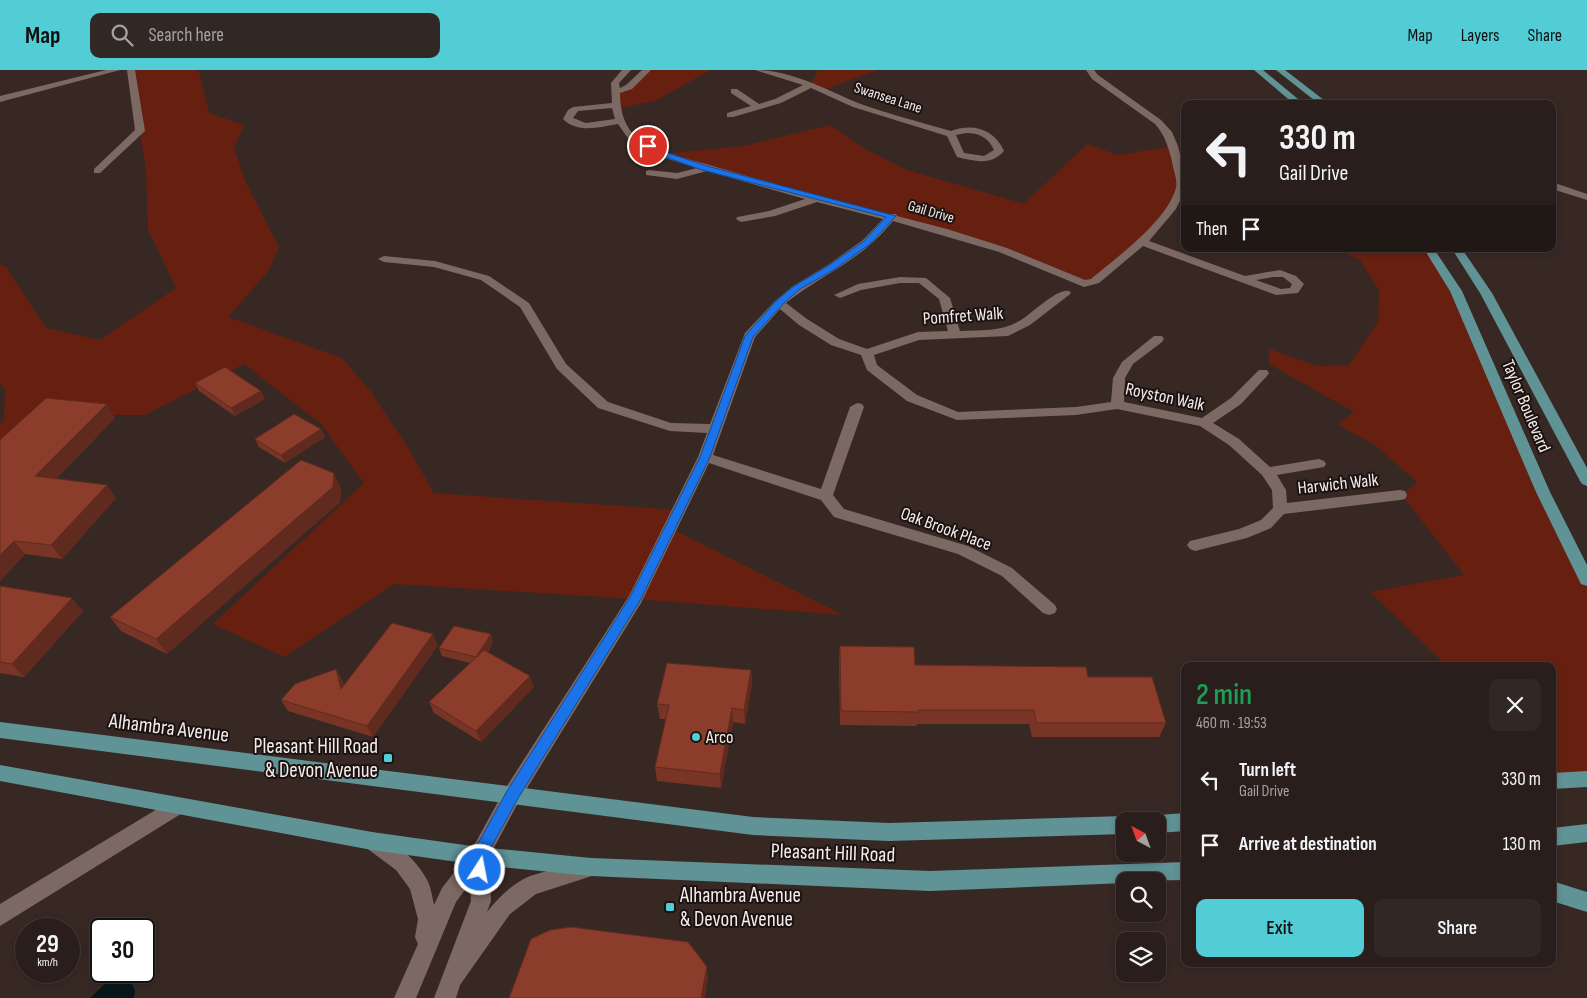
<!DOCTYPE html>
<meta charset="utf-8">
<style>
body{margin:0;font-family:"Sofia Sans Condensed",sans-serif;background:#312724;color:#f1f3f6;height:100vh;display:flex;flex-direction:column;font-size:19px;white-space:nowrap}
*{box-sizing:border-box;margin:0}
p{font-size:16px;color:#a5a2a3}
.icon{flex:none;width:28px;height:28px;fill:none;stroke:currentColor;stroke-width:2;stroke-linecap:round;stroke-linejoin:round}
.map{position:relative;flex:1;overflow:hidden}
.details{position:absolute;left:1181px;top:592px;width:375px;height:305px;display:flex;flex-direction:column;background:#291e1b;border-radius:10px;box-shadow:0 2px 8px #0003,0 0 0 1px #453c3a}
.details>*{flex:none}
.banner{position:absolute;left:1181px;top:30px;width:375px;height:152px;border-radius:10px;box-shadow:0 2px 8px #0003,0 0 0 1px #453c3a;background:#291e1b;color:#f1f3f6;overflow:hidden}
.needle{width:32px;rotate:319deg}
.tools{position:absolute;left:1116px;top:742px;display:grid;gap:10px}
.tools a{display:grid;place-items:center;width:50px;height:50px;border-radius:10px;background:#291e1b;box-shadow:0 2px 8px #0003,0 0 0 1px #453c3a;font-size:25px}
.speed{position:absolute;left:15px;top:848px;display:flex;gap:10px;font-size:25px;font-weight:700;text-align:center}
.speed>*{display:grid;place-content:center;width:65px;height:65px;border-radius:50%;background:#291e1b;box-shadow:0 2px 8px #0003,0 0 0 1px #453c3a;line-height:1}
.speed small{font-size:12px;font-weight:400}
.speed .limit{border:2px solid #111;border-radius:8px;background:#fff;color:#111}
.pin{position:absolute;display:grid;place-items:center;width:42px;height:42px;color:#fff;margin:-21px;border:2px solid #fff;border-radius:50%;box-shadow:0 1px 5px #0007}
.me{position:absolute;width:55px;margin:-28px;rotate:11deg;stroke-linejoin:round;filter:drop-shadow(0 0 4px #0008)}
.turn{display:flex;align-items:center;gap:18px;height:105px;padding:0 15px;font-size:22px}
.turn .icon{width:65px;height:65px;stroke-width:2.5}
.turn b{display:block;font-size:35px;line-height:42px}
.then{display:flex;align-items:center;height:48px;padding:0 15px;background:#0003;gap:10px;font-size:19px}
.round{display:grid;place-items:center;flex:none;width:52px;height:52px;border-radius:10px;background:#312724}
.head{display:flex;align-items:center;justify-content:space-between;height:85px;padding:0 15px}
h1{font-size:30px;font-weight:600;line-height:38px;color:#1e9e55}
.button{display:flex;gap:10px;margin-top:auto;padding:10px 15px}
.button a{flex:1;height:58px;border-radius:10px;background:#52ccd5;color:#111;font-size:20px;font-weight:600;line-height:58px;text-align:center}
.button a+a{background:#312724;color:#f1f3f6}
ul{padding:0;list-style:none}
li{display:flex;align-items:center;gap:15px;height:65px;padding:0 15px}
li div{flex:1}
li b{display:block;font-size:19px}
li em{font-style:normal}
header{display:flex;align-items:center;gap:30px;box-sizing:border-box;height:70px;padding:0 25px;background:#52ccd5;color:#111}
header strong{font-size:24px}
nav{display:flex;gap:28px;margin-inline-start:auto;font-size:18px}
.search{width:350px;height:45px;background:#312724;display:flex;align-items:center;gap:12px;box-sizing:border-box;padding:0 18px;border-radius:10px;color:#a5a2a3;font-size:19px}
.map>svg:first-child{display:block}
.green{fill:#672010}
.water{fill:#071718}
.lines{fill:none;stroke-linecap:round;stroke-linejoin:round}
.minor{fill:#7c6964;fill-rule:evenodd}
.major{fill:#609396;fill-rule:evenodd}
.wall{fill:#783425}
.shaded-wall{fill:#612a1e}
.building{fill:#8b3c2b;stroke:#612a1e}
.route{fill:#1a73e8;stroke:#114b97}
.poi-dot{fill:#52ccd5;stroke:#1a1311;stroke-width:2}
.labels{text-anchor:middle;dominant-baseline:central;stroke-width:4;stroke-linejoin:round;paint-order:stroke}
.far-street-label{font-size:15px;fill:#f7ece9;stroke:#1a1311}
.street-label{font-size:18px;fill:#f7ece9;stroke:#1a1311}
.poi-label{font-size:18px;fill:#f7ece9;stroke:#1a1311;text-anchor:start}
.near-street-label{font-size:21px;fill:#f7ece9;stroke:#1a1311}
.near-poi-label{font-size:21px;fill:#f7ece9;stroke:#1a1311;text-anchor:end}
</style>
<header>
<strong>Map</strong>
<div class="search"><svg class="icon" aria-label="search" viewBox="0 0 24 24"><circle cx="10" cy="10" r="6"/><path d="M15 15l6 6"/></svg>Search here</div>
<nav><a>Map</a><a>Layers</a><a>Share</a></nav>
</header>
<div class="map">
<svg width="1587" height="928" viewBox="0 0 1587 928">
<rect width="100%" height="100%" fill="#372824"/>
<g class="green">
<polygon points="131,0 196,0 199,2 209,43 244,55 234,78 245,111 279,177 269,200 228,247 342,288 371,322 407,376 434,423 679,440 670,458 843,545 635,529 394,514 284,587 213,554 364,413 321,354 244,294 145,345 99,345 0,377 0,354 4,351 5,321 0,313 0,194 6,197 46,258 100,270 176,218 148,159 146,101"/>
<polygon points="647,0 710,0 657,30 617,39 616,22 629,17"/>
<polygon points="818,0 878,0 823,20 811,15"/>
<polygon points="830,55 865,79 907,100 1024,134 1087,74 1118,85 1173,76 1182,116 1142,172 1095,211 1084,214 1003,180 662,84 743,76"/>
<polygon points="1335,179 1429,179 1456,221 1587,510 1587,709 1553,711 1552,596 1447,596 1370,522 1464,505 1402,425 1417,412 1374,374 1338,355 1354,342 1269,294 1269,279 1318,296 1349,295 1378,252 1379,220 1360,190"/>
</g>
<polygon class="water" points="121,909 132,914 135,920 134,928 90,928 106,913"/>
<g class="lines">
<g class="minor">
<polygon points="106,0 120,0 0,32 0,26"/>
<polygon points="127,0 135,0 145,61 100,103 94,103 94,99 135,60"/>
<path d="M 622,0 L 631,0 L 619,13 L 620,18 L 626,15 L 642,0 L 651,0 L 632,19 L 620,23 C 620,39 624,58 638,68 C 660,84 690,89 716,97 C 773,114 830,129 888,144 L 896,144 L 897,146 L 947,159 L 1007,178 L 1085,210 L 1091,209 C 1117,187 1167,151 1176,118 C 1178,111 1173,99 1172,91 C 1168,77 1165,65 1155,54 L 1092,9 L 1086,0 L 1094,0 L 1098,5 L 1161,50 L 1172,62 L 1178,76 L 1185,107 L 1185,120 L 1176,139 L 1149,171 L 1245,206 L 1280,200 L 1296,206 L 1304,214 L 1298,223 L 1276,225 L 1143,176 L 1099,213 L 1084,217 L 999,182 L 893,151 C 886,159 879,167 871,174 C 845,197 813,211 786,233 L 807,249 L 839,269 L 867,279 L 918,262 L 948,261 L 939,229 L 919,213 L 900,213 L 861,220 L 840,228 L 834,225 L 858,214 L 900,207 L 926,208 L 950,228 L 960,261 C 983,260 1004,262 1024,248 C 1034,241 1058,218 1069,221 L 1071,223 L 1069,225 L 1030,255 L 1008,266 L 919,270 L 874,285 L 877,295 L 917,325 L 958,342 L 1076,337 L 1111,332 L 1113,308 L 1122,292 L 1154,266 L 1162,266 L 1164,269 L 1162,272 L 1133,294 L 1125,308 L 1124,332 L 1202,348 L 1231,328 L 1259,300 L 1267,300 L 1269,303 L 1267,306 L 1241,334 L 1213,353 L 1239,369 L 1270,397 L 1319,389 L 1324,391 L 1326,394 L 1324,397 L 1277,405 L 1286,420 L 1287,433 L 1400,420 L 1405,421 L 1407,425 L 1405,429 L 1400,430 L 1284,444 L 1271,458 L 1247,468 L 1195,481 L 1190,479 L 1187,475 L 1190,471 L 1239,459 L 1261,450 L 1273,438 L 1272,420 L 1262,405 L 1229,375 L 1200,356 L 1117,339 L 1076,345 L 957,350 L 907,331 L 867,300 L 861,285 L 831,275 L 799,255 L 780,239 L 755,267 L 713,385 L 821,419 L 850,337 L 857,333 L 862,334 L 864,337 L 833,425 L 844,439 L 968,476 L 1012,498 L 1055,535 L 1057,539 L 1055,543 L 1049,545 L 1043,543 L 1002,506 L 958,484 L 834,447 L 821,430 L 709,393 L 641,533 L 519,731 L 489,787 L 491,831 L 487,842 C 498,828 513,813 530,806 L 588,789 L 595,791 L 598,798 L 595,805 L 536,824 L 510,844 L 460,915 L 456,928 L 434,928 L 471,831 L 470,813 L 456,832 L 416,928 L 394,928 L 418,874 L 415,867 L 418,849 L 410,819 L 396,800 L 365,777 L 362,771 L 365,765 L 372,762 C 393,770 415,788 426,808 C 431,816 432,826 434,835 L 442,818 L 472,779 L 505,719 L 629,526 L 698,387 L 707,363 L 670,361 L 598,338 L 557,299 L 520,237 L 481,210 L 434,197 L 384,192 L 378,189 L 384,186 L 435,191 L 489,206 L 529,233 L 566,294 L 608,332 L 671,353 L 710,354 L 745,263 L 775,231 L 793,216 L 828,195 L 863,170 L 883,149 L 817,132 L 775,146 L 741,152 L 736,149 L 737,147 L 769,141 L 805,129 L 707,101 L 677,109 L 646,105 L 646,101 L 649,100 L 677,103 L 697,98 L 659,86 L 630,71 L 618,54 C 600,57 578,64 563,49 L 568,40 L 573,37 L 612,33 L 611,13 ZM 612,38 L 615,49 L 586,53 L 573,48 L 578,41 ZM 1273,207 L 1283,207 L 1292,214 L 1290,218 L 1281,219 L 1256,210 Z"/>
<path d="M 755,0 C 791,0 825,19 858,33 C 888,44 920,52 951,61 C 973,53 994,59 1004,81 C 991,96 974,91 957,87 L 947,66 L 853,37 L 811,18 L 781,33 L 733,47 L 727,47 L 727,43 L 751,36 L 731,23 L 731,19 L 737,19 L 759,34 L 775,29 L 803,15 ZM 966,63 C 979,63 988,67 994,80 L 984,86 L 964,83 L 956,65 Z"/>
<polygon points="1552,112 1587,124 1587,130 1552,119"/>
<polygon points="177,727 184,730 186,736 184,742 0,856 0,834"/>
</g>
<g class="major">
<polygon points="1254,0 1263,0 1304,34 1294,34"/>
<polygon points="1276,0 1285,0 1329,34 1319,34"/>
<polygon points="1424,179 1434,179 1462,221 1550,422 1587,495 1587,516 1581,514 1579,510 1536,422 1450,221"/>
<polygon points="1452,179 1462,179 1492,223 1587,398 1587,416 1582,414 1580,411 1480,223"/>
<polygon points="0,652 753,747 889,753 1125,746 1133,751 1125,751 1125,764 889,771 753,765 0,668"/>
<polygon points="0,695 372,762 479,777 591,788 930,801 1185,792 1185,810 1125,811 1125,813 930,821 591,806 479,795 372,780 0,711"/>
<polygon points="1587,701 1587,717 1552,719 1552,703"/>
<polygon points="1185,743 1185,761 1158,763 1158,751 1150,751 1151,748 1158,745"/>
<polygon points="1587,754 1587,772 1552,776 1552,758"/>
<polygon points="1552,811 1587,822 1587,842 1552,831"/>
</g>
</g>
<g class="wall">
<polygon points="195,313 265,329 235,346 199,321"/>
<polygon points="115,348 56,409 116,428 62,489 25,484 0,511 0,370"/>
<polygon points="321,359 325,367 285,393 259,377 255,369"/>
<polygon points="341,418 340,432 167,584 121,561 110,547"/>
<polygon points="0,516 83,541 24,607 0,603"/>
<polygon points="493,572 488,582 534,617 481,672 434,643 429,632 470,593 442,586 439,578"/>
<polygon points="438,575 373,667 288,641 281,630 336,599 342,610 344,616"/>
<polygon points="840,576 915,595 1088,607 1166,653 1159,667 1032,667 1029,654 917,654 916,656 840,655 839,591"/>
<polygon points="751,600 752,614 745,654 733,652 721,718 657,711 655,697 666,649 660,649 657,634"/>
</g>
<g class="shaded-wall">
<polygon points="261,321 265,329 235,346 231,338"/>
<polygon points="107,334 115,348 45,420 35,406"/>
<polygon points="321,359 325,367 285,393 281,385"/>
<polygon points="334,403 341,418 340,432 167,584 156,569"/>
<polygon points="107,415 116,428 62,489 51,475"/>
<polygon points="14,471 25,484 0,511 0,485"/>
<polygon points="72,528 83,541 24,607 12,594"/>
<polygon points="433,564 438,575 373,667 367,656"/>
<polygon points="491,564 493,572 479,595 477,587"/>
<polygon points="336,599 342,610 347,630 341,619"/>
<polygon points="751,600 752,614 745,654 744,640"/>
<polygon points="530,606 534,617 481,672 476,661"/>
<polygon points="732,638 733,652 721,718 720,704"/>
<polygon points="707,897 708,908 705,928 701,928"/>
</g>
<g class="building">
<polygon points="225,297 261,321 231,338 195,313"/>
<polygon points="46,328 107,334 35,406 107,415 51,475 14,471 0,485 0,370"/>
<polygon points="294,344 321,359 281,385 255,369"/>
<polygon points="301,390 334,403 333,417 156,569 110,547"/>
<polygon points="0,516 72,528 12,594 0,592"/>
<polygon points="392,553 433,564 367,656 281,630 295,614 336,599 341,619"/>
<polygon points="454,556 491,564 476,587 439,578"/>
<polygon points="840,576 914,577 915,595 1086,597 1088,607 1152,607 1166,653 1036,653 1034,640 918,640 919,642 841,641"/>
<polygon points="484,580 530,606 476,661 429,632"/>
<polygon points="667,593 751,600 744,640 732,638 720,704 655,697 669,635 657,634"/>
<polygon points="571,857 688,872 707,897 701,928 509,928 531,869 550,860"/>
</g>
<path class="route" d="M 645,75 L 650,75 L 665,82 L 707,96 L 896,146 L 870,174 L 835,199 L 800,219 L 783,234 L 753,267 L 710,387 L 641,529 L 517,730 L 486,787 L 487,800 L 485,805 L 480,807 L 474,805 C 471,798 470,789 474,781 L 507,721 L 630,527 L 700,387 L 745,266 L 776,231 L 794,216 L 828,196 L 864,171 L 886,147 L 702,100 L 660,85 L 645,78 Z"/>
<g class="poi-dot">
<circle cx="696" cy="667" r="5"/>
<rect x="383" y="683" width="10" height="10" rx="2.5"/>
<rect x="665" y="832" width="10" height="10" rx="2.5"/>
</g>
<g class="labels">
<g class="far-street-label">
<text transform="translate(888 28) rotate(18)">Swansea Lane</text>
<text transform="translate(931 142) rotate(16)">Gail Drive</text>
</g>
<g class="street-label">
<text transform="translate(963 246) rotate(-4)">Pomfret Walk</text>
<text transform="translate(1165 327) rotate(12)">Royston Walk</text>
<text transform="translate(1526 336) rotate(67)">Taylor Boulevard</text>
<text transform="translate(1338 414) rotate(-6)">Harwich Walk</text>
<text transform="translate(946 459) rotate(20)">Oak Brook Place</text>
</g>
<g class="poi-label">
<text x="706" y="667">Arco</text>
</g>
<g class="near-street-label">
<text transform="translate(169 658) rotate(7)">Alhambra Avenue</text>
<text transform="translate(833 783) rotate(2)">Pleasant Hill Road</text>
</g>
<g class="near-poi-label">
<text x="378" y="676">Pleasant Hill Road<tspan x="378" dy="24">&amp; Devon Avenue</tspan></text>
<text x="680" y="825" text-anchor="start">Alhambra Avenue<tspan x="680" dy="24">&amp; Devon Avenue</tspan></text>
</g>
</g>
</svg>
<div class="tools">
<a><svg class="needle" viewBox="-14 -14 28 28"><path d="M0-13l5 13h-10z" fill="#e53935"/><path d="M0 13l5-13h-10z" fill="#a5a2a3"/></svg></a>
<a><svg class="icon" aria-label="search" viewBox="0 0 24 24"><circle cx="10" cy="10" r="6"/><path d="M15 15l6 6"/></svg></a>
<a><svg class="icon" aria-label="layers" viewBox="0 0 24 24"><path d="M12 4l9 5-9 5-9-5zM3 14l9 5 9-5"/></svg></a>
</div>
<div class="speed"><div>29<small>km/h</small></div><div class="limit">30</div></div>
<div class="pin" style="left:648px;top:76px;background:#d93025"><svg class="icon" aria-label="arrive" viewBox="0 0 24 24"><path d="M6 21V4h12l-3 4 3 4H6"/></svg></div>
<svg class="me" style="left:480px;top:800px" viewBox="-20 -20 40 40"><circle r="17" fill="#1a73e8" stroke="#fff" stroke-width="3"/><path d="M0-11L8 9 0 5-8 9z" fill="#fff"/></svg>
<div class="banner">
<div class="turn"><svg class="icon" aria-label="left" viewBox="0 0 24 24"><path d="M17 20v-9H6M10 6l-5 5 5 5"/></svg><div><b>330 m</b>Gail Drive</div></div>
<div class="then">Then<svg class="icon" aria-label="arrive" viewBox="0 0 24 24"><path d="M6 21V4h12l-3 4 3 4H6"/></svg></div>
</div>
<section class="details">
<div class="head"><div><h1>2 min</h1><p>460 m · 19:53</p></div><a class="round"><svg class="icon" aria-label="close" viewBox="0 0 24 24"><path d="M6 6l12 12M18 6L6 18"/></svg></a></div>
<ul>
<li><svg class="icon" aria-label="left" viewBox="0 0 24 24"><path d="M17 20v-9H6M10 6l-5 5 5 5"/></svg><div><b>Turn left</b><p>Gail Drive</p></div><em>330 m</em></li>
<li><svg class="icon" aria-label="arrive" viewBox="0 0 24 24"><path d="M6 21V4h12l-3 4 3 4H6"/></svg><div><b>Arrive at destination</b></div><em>130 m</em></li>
</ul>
<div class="button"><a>Exit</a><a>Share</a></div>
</section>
</div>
